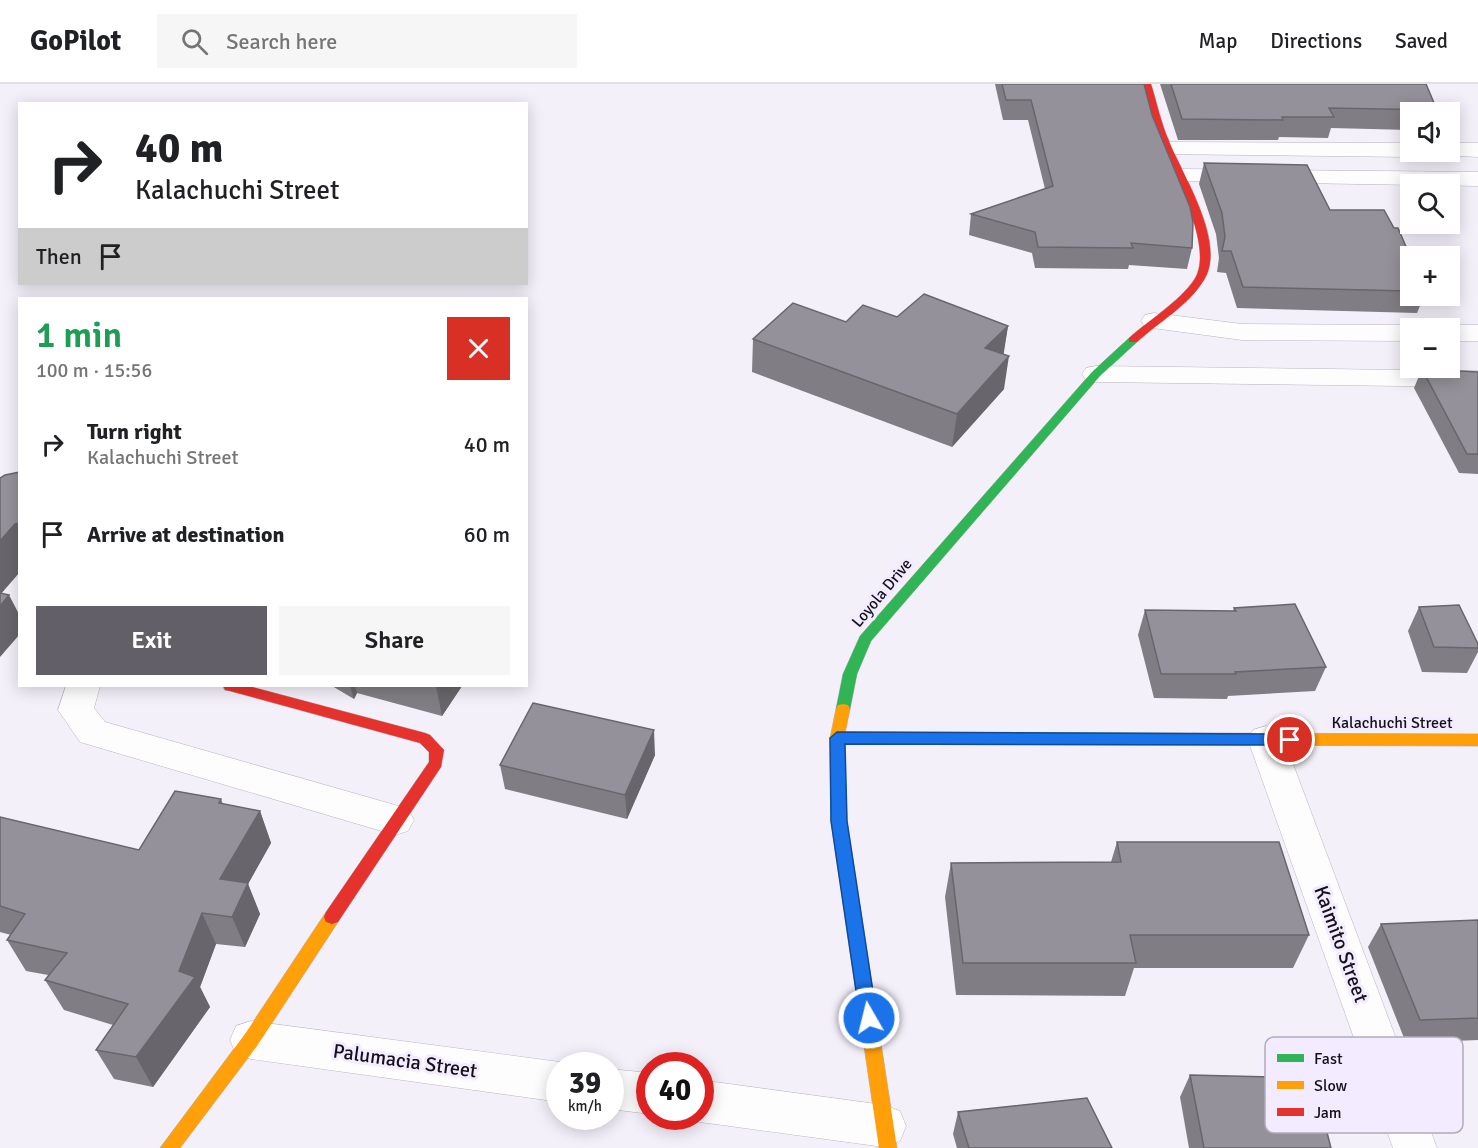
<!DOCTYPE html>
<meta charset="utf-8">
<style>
body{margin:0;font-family:Signika,sans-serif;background:#f6f6f6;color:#202124;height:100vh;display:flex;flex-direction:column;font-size:22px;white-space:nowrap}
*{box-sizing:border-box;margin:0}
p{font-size:20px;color:#757577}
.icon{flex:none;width:33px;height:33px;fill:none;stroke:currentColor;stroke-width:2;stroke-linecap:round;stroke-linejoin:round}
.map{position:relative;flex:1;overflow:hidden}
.sheet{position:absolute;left:18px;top:213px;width:510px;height:390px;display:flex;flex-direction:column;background:#fff;border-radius:0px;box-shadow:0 3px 15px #0003}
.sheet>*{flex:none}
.guide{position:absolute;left:18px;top:18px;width:510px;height:183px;border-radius:0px;box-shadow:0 3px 15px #0003;background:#fff;color:#202124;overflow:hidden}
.fabs{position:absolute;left:1400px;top:18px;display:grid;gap:12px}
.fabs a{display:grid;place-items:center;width:60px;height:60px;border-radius:0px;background:#fff;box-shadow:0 3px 15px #0003;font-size:30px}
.speed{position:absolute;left:546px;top:968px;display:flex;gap:12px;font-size:30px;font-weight:700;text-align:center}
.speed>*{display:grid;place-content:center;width:78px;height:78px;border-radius:50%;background:#fff;box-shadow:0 3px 15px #0003;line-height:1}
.speed small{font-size:15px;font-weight:400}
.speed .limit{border:9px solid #d22;background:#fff;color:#111}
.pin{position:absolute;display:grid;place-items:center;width:51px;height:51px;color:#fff;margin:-26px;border:3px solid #fff;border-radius:50%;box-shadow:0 2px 6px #0007}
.me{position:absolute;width:66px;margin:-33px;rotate:352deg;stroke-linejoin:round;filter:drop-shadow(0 0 4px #0008)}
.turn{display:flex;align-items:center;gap:21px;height:126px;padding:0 18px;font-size:27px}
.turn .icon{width:78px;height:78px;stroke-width:2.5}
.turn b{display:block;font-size:42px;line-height:51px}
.then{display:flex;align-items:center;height:57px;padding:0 18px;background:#0003;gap:12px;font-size:22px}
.round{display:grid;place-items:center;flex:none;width:63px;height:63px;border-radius:0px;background:#f6f6f6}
.headline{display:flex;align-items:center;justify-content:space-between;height:102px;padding:0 18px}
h1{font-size:36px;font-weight:600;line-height:45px;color:#1e9e55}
.primary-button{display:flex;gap:12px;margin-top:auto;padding:12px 18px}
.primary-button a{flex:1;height:69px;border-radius:0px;background:#635f69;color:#fff;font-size:24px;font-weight:600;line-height:69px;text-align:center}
.primary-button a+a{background:#f6f6f6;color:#202124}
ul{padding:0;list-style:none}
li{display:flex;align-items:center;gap:18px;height:90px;padding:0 18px}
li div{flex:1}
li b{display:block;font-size:22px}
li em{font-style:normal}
header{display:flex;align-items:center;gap:36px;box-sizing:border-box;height:84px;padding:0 30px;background:#fff;border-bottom:2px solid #e0e0e0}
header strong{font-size:28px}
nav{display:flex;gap:33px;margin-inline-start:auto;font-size:21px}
.search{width:420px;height:54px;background:#f6f6f6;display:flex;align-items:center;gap:15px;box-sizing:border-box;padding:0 21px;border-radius:0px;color:#757577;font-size:22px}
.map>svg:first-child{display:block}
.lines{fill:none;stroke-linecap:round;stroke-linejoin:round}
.street-casing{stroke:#b9b5bf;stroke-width:1}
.fast-casing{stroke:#b9b5bf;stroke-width:1}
.slow-casing{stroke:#b9b5bf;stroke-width:1}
.jam-casing{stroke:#b9b5bf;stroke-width:1}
.street{fill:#fdfdfe;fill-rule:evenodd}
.fast{fill:#30b455;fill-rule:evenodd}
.slow{fill:#ff9f0a;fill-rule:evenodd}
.jam{fill:#e5322d;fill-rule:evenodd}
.wall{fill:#807d84}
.shaded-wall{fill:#68666c}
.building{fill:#95919a;stroke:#68666c;stroke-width:1.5}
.route{fill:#1a73e8;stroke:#114b97;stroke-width:1.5}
.labels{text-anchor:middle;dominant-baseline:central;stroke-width:6;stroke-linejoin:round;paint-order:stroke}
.street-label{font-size:16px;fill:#15111b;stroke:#f3ebff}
.near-street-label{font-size:20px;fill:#15111b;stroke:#f3ebff}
.key{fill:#f3ebff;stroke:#b0aabb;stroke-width:1.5}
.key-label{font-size:16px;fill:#15111b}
</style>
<header>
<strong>GoPilot</strong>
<div class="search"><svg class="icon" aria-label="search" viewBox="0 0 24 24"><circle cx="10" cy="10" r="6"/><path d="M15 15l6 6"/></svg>Search here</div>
<nav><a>Map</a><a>Directions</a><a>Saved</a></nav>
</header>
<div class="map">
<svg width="1478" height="1064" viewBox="0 0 1478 1064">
<rect width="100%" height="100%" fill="#f4f0fa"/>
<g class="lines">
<g class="street-casing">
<g id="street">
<polygon points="1167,58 1410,59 1410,68 1420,68 1410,73 1159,70 1156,65 1159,60"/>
<polygon points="1449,59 1478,59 1478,73 1441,71 1439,68 1449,68"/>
<polygon points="1182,85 1478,88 1478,102 1174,97 1170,92 1174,87"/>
<polygon points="1154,229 1242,240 1410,241 1420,244 1410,244 1410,257 1242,256 1145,243 1141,237 1145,231"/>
<polygon points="1449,241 1478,241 1478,257 1449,257 1449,244 1439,244"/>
<polygon points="1096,282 1478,287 1478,303 1096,298 1086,296 1082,290 1086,284"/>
<polygon points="66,602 100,602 94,624 105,638 395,721 408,725 414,736 408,747 395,751 80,658 58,626"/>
<polygon points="1266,642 1279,646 1284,656 1437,1064 1393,1064 1248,656 1253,646"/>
<polygon points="251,937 560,978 568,981 560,981 560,1018 251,975 236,970 230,956 236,942"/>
<polygon points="610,985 650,989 650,1030 610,1025"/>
<polygon points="700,996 884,1021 900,1027 906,1042 900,1057 884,1063 700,1038 686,1032 700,1032"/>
</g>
</g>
<g class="fast-casing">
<g id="fast">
<polygon points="1133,253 1137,254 1137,258 1100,292 871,557 857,590 850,625 848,629 838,629 836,625 843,590 860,552 1092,288 1129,254"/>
<polygon points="837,648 1195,649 1200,651 1202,655 1200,659 1195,661 837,660 832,658 830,654 832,650"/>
</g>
</g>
<g class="slow-casing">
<g id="slow">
<polygon points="843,620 848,621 850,625 844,654 847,737 897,1064 879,1064 831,737 830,654 836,625 838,621"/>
<polygon points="1195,649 1478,650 1478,662 1195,661 1190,659 1188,655 1190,651"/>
<polygon points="332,826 338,828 340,833 338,838 257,962 180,1064 160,1064 245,950 326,828"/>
</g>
</g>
<g class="jam-casing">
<g id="jam">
<path d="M 1143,0 L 1151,0 C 1157,19 1161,39 1169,57 C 1183,92 1227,159 1204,196 C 1189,221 1158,239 1137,258 L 1129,258 L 1129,254 C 1149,236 1180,217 1194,196 C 1216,163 1172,89 1160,57 C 1152,39 1148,19 1143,0 Z"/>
<polygon points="223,602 248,602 425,649 430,651 444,666 441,683 338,838 332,840 326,838 324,833 326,828 429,678 429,668 420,659 230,607 225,606"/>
</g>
</g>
<use href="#street" class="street"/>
<use href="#fast" class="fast"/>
<use href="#slow" class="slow"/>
<use href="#jam" class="jam"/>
</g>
<g class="wall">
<polygon points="995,0 1144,0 1152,31 1192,164 1187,185 1129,181 1128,185 1035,184 1032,169 969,151 971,130 1045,105 1028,36 1003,36"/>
<polygon points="1160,0 1426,0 1437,26 1436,28 1410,28 1410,46 1331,44 1328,54 1279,53 1278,56 1178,56"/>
<polygon points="1204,79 1330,126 1410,172 1410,212 1424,212 1417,229 1237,224 1226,189 1217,188 1219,174 1216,150 1199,100"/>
<polygon points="897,233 1008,242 1003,270 1004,305 952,363 752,288 753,255 846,238"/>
<polygon points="1422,285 1478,288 1478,390 1459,389 1414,304"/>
<polygon points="1419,523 1478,560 1478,568 1467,589 1422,588 1408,547"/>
<polygon points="1234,524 1326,583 1315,607 1228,612 1227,615 1154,614 1138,551 1145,526 1233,527"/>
<polygon points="332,602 462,602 442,632 357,609 354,615"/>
<polygon points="655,671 627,735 505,705 500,681"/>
<polygon points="221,715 223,720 260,727 271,759 248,800 260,830 245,863 216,860 200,903 210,923 153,1003 114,995 96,966 113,941 64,926 45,896 48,891 26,887 7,856 11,851 0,848 0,733 139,766"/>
<polygon points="1117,758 1309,851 1293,884 1134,884 1125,912 956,911 945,813 951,779 1111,778"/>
<polygon points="1478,836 1478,956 1406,959 1368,863 1381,840"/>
<polygon points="1190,991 1331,1064 1189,1064 1180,1013"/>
<polygon points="958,1028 1112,1064 957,1064 953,1050"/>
</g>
<g class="shaded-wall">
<polygon points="1008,242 1003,274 985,264"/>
<polygon points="1009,272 1004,305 952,363 957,330"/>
<polygon points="20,439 20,488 0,511 0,457 15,440"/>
<polygon points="9,511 20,532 20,550 0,573 0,522"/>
<polygon points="350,602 355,602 357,609 354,615"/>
<polygon points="436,602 462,602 442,632"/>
<polygon points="654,646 655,671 627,735 625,711"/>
<polygon points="260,727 271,759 248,800 260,830 245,863 232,833 220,795"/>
<polygon points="202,829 216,860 200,903 210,923 153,1003 136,973 179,887"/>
</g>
<g class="building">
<polygon points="1002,0 1144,0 1152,31 1190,123 1193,138 1192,164 1131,159 1133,164 1038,163 1035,148 971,130 1053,102 1031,16 1006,16"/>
<polygon points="1171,0 1426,0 1437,26 1329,24 1334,33 1282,33 1283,36 1182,35"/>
<polygon points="1204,79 1307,81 1330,126 1384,126 1394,144 1398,144 1410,172 1410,207 1243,203 1231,167 1222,167 1225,153 1222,129"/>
<polygon points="924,210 1008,242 985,264 1009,272 957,330 753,255 793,219 846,238 863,221 897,233"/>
<polygon points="1422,285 1478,288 1478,370 1467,370"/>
<polygon points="20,388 20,439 15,440 0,457 0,394 5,391"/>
<polygon points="0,509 9,511 0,522"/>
<polygon points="1295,520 1326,583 1235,588 1236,590 1161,590 1145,526 1236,527 1234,524"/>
<polygon points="1459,521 1478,560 1478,564 1434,563 1419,523"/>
<polygon points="533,619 654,646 625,711 500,681"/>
<polygon points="175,707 221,715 219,719 260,727 220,795 248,799 232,833 202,829 179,887 195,893 136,973 96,966 128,920 45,896 67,869 7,856 25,830 0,822 0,733 139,766"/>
<polygon points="1117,758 1279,758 1309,851 1130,851 1136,879 963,879 951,779 1121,778"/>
<polygon points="1478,836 1478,934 1420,936 1381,840"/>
<polygon points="1190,991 1313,994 1331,1064 1204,1064"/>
<polygon points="1087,1014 1112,1064 969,1064 958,1028"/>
</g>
<polygon class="route" points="837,648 1290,650 1297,656 1290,661 845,660 847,737 877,934 875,940 869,942 863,940 860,934 831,737 830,654"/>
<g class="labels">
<g class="street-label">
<text transform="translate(882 509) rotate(-50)">Loyola Drive</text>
<text x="1392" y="639">Kalachuchi Street</text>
</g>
<g class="near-street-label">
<text transform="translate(1341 860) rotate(70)">Kaimito Street</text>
<text transform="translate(405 977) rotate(8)">Palumacia Street</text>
</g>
</g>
<rect x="1265" y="953" width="198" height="96" rx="9" class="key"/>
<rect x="1277" y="970" width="27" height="8" fill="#30b455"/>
<rect x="1277" y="997" width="27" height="8" fill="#ff9f0a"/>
<rect x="1277" y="1024" width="27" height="8" fill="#e5322d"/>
<g class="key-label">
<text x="1314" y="980">Fast</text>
<text x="1314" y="1007">Slow</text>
<text x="1314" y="1034">Jam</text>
</g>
</svg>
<div class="fabs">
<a><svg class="icon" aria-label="sound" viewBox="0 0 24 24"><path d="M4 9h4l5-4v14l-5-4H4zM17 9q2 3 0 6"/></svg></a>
<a><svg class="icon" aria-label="search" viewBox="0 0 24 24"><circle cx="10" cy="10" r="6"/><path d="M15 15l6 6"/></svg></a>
<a>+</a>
<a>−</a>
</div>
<div class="speed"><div>39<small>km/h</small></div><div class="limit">40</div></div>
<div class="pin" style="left:1290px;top:656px;background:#d93025"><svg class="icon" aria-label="arrive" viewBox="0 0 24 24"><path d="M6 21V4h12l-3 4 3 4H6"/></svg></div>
<svg class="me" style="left:869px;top:934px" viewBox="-20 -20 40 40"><circle r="17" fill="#1a73e8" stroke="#fff" stroke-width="3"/><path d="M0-11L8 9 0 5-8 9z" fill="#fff"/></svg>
<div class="guide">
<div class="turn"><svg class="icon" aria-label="right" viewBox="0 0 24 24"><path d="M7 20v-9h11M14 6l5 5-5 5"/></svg><div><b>40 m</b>Kalachuchi Street</div></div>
<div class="then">Then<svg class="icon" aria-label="arrive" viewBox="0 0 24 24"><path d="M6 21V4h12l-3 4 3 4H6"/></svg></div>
</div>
<section class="sheet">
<div class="headline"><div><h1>1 min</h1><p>100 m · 15:56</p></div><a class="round" style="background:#d93025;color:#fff"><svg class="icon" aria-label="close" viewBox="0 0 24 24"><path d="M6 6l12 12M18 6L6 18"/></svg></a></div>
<ul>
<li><svg class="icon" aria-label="right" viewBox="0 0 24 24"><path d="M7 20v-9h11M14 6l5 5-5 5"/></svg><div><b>Turn right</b><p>Kalachuchi Street</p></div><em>40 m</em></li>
<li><svg class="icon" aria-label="arrive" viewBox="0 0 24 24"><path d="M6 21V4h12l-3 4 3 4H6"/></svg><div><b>Arrive at destination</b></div><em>60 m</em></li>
</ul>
<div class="primary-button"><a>Exit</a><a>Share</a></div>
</section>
</div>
